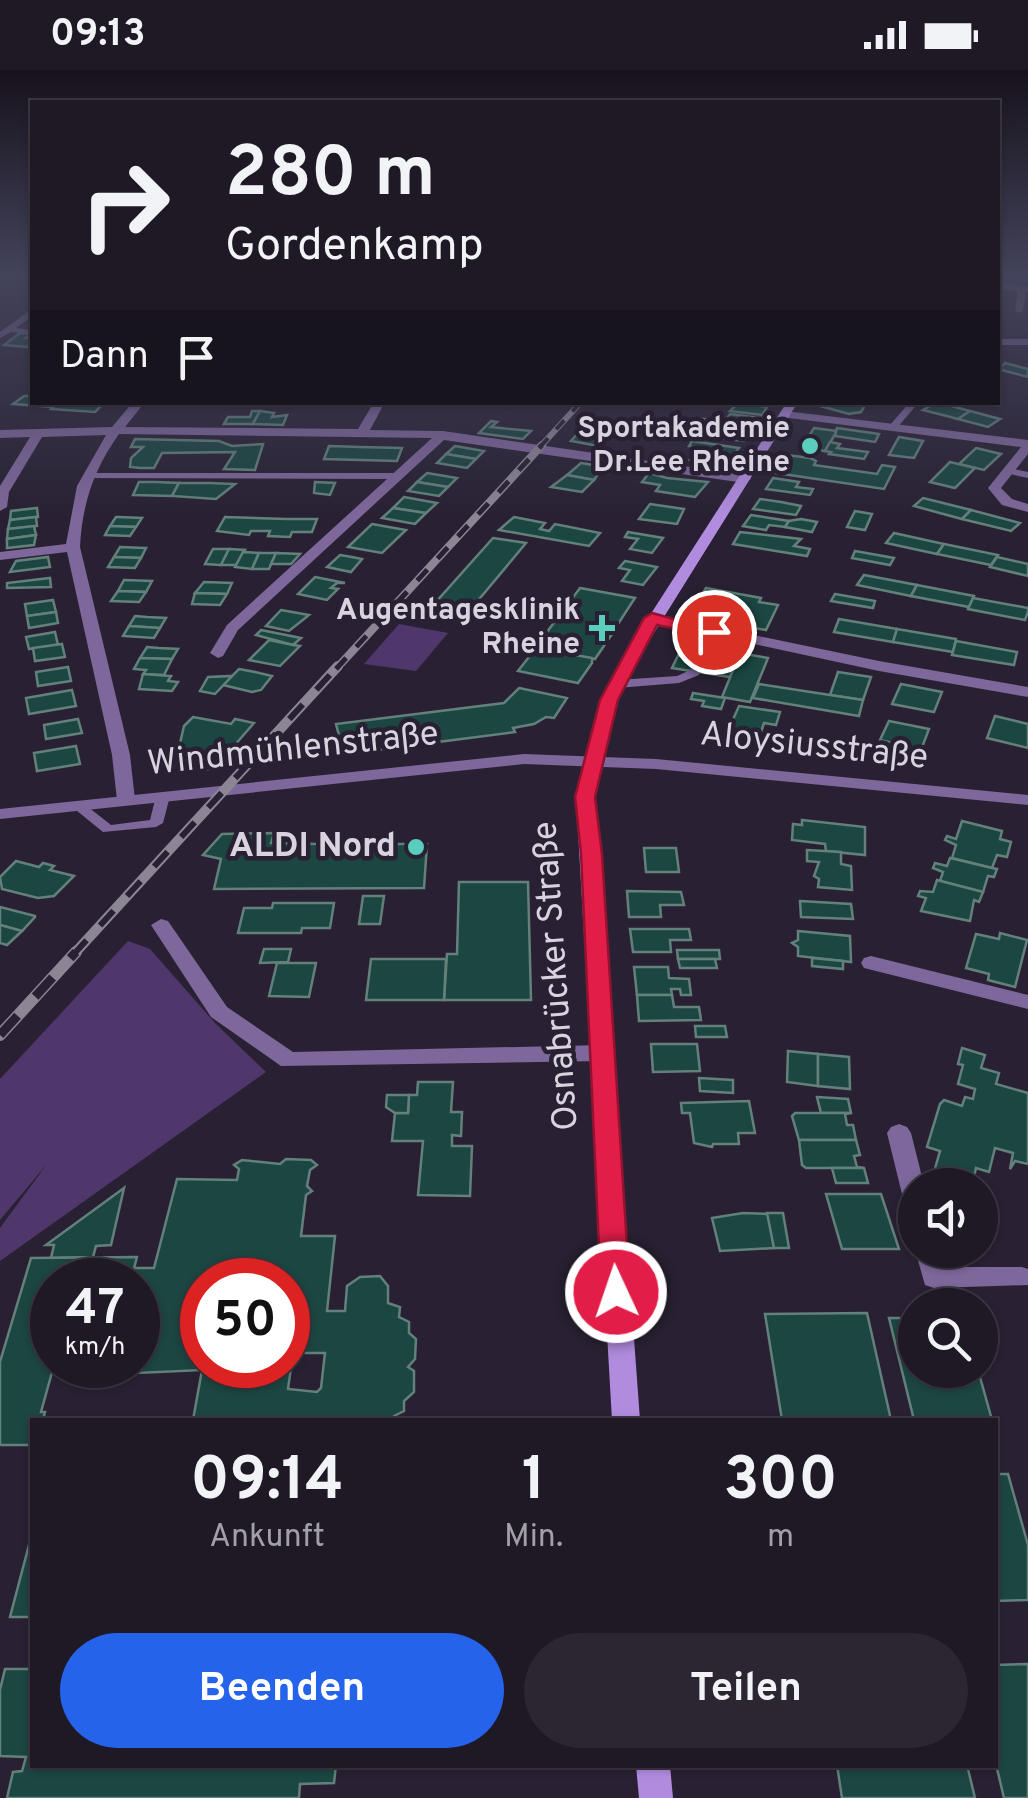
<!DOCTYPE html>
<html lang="de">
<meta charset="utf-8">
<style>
body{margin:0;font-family:Overpass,sans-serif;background:#2c2632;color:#f1f3f6;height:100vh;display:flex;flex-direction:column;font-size:38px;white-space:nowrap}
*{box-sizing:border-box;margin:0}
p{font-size:32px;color:#a1a0a7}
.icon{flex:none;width:55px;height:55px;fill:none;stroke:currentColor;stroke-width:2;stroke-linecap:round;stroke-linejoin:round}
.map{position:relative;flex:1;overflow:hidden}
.panel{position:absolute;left:30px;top:1348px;width:968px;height:350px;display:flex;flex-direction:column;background:#1f1926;border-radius:0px;box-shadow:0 2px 8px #0004,0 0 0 2px #3c3843}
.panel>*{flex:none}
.banner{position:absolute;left:30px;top:30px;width:970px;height:305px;border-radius:0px;box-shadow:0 2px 8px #0004,0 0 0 2px #3c3843;background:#1f1926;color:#f1f3f6;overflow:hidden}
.buttons{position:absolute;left:898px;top:1098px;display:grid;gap:20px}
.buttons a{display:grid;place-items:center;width:100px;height:100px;border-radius:50%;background:#1f1926;box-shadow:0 2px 8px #0004,0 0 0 2px #3c3843;font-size:50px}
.speed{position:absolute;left:30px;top:1188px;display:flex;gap:20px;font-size:50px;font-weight:700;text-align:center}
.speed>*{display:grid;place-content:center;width:130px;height:130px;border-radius:50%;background:#1f1926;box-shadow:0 2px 8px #0004,0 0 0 2px #3c3843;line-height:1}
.speed small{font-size:25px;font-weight:400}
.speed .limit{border:15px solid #d22;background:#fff;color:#111}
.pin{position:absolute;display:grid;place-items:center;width:85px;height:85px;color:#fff;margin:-42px;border:5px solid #fff;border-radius:50%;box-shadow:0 2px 10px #0007}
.me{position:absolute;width:110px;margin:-55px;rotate:357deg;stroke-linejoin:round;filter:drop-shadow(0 0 8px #0008)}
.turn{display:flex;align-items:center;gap:35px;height:210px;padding:0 30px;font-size:45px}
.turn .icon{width:130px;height:130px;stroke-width:2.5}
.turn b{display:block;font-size:70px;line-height:85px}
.then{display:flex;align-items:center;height:95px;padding:0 30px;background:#0003;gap:20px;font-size:38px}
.eta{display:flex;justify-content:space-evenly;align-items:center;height:170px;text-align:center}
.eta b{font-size:60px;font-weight:700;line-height:70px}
.action{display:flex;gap:20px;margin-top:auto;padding:20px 30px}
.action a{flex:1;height:115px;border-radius:60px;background:#2563eb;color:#fff;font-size:40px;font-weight:700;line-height:115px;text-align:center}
.action a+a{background:#2c2632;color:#f1f3f6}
.status{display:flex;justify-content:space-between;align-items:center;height:70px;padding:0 50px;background:#1f1926;direction:ltr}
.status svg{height:28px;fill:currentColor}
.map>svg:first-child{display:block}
.green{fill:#50376b}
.building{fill:#1c4641;stroke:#63807b;stroke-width:2.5;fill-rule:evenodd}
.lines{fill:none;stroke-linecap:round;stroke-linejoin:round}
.service{fill:#7e679a;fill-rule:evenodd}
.minor{fill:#7e679a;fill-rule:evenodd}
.tertiary{fill:#7e679a;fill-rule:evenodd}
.secondary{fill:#b18cde;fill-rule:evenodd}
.rail-far3-casing{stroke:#8c8594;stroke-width:6}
.rail-far2-casing{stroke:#8c8594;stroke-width:8}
.rail-far1-casing{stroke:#8c8594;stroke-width:10}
.rail-casing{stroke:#8c8594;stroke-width:12}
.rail-far3{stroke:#292133;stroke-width:4;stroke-dasharray:12;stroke-linecap:butt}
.rail-far2{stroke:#292133;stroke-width:5;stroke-dasharray:15;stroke-linecap:butt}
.rail-far1{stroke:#292133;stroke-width:6;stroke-dasharray:20;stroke-linecap:butt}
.rail{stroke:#292133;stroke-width:9;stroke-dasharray:26;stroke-linecap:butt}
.route{fill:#e11d48;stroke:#92132f;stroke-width:2.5}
.poi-dot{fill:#59cebf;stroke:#292133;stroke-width:4}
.labels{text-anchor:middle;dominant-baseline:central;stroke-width:9;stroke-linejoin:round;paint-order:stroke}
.far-poi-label{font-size:30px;font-weight:bold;fill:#d8d3df;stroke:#292133;text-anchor:end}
.street-label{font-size:35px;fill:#d8d3df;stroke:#292133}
.poi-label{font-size:35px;font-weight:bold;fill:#d8d3df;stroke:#292133;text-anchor:end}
</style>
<div class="status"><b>09:13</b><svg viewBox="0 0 49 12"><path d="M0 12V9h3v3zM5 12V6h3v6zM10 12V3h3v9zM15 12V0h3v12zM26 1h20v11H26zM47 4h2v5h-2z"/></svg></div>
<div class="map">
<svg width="1028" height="1728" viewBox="0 0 1028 1728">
<rect width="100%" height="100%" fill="#292133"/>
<g class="green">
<polygon points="399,554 448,563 416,601 364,594"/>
<polygon points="128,871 150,879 215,953 266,1002 0,1191 0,1158 47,1094 0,1150 0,1009"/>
</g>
<g class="building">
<polygon points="20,263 31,264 26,268 32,268 32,273 27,277 4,275"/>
<polygon points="1005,293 1028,299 1028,307 998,299"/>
<polygon points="24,326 32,326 32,332 58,332 52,337 13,334"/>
<polygon points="58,332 95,332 104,333 95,342 51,339"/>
<polygon points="823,332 867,332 861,342 849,344 820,336"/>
<polygon points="937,332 970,341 958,349 923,340"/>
<polygon points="738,333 767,337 762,345 730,341"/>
<polygon points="252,341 260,341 253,354 224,354 228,347 250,347"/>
<polygon points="260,341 274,343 272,347 287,345 283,355 253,354"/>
<polygon points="970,341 1000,349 988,357 958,349"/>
<polygon points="730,344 760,348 754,356 694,348 725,351"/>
<polygon points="491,351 497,352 491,357 531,361 523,369 479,363"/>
<polygon points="682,355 709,358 701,370 674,366"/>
<polygon points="814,358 837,361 825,381 802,377"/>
<polygon points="837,358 879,364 875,372 835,366"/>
<polygon points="708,359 748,365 744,371 720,368 705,363"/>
<polygon points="578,363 597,365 595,367 602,372 598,376 571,371"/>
<polygon points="899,367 923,371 914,388 889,385"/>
<polygon points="135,369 219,371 232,376 263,374 255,400 224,399 235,382 162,383 154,398 140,398 130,397 131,388 143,377 131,377"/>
<polygon points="692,371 739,378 732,388 711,385 715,380 689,376"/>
<polygon points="830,372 840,374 837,378 868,382 864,389 829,384 831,382 825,381"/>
<polygon points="329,376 360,377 402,378 397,391 324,389"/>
<polygon points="455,376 484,381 476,389 446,384"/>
<polygon points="976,378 1001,384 984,400 959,394"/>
<polygon points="446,384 476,389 467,398 437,393"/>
<polygon points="694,385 730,390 724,400 703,397 706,393 690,390"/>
<polygon points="787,385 810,388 816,391 814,395 877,404 882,395 895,397 884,419 776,403"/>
<polygon points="950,392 975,398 955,418 930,412"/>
<polygon points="581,393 606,397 603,401 609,403 598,404 594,410 567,405"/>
<polygon points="427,403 457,408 448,417 417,412"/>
<polygon points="649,403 667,408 708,412 695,427 656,421 660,415 642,412"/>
<polygon points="567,405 594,410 582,422 551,417"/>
<polygon points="773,408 799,412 796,417 813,419 810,425 766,419"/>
<polygon points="156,412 179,413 172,426 133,425 139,412"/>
<polygon points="315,412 335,413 330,425 314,423"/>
<polygon points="417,412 448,417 439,426 408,421"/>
<polygon points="179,413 209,413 235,414 216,429 172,426"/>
<polygon points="404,427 437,433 426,443 393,438"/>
<polygon points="923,428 971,440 962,449 914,436"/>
<polygon points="760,429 781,432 801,436 796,445 753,439"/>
<polygon points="650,434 684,439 677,454 639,449"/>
<polygon points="37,438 38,447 10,450 11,441"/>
<polygon points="393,438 426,443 415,454 382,448"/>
<polygon points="971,440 1020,453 1011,461 962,449"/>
<polygon points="855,441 872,444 865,460 847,457"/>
<polygon points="751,445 789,451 785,457 769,455 766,460 743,456"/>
<polygon points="36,447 37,456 8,459 10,450"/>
<polygon points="116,447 118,447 142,448 136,457 110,456"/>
<polygon points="225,447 286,449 317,449 312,462 292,462 290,467 268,466 270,461 251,461 249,465 217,461"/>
<polygon points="514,447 545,453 540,459 549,461 555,454 600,463 589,476 499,460"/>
<polygon points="801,449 817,452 812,462 785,457 789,451"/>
<polygon points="372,454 406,460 382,483 348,477"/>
<polygon points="34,456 36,465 7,469 8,459"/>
<polygon points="110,456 136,457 130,466 105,465"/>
<polygon points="628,462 663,468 652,483 630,479 638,469 625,467"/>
<polygon points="740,462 801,469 794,476 810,479 807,486 733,474"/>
<polygon points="894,463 944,474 937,484 886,473"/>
<polygon points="36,465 34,475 7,478 7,469"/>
<polygon points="493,468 526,473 471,539 436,532"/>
<polygon points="944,474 998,485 991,495 937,484"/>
<polygon points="120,477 145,478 146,478 141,488 114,487"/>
<polygon points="213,479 229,479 221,495 205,494"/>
<polygon points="229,479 245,480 237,495 221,495"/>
<polygon points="855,481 894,488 890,495 852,488"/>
<polygon points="243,482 259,483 252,499 235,497"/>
<polygon points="259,483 276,483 269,499 252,499"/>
<polygon points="276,483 300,484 291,494 271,494"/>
<polygon points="340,485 352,487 362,489 351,502 327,497"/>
<polygon points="48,487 50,497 10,502 16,491"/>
<polygon points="114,487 141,488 135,498 108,497"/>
<polygon points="997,487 1028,494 1028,506 990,497"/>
<polygon points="625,491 657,497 643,515 622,511 630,500 619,498"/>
<polygon points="864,505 917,515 911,526 857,515"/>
<polygon points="315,507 345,513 337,513 331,518 338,519 327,530 298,524"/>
<polygon points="50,508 51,517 7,518 7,513"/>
<polygon points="124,510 152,511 146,522 118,521"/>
<polygon points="204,512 232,513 227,524 195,523"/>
<polygon points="917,515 974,526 969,537 911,526"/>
<polygon points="580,518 635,528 616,557 608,555 603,562 612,564 595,589 535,578"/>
<polygon points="706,518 761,528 759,532 778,535 766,560 698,548 691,543"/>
<polygon points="118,521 146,522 139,532 111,531"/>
<polygon points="195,523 227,524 220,535 192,534"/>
<polygon points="835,524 875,531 873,538 831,531"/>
<polygon points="973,528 1028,538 1028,542 1025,550 968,539"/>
<polygon points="53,530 56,542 27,546 25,534"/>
<polygon points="281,540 309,545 289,561 266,556"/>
<polygon points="56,542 58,553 29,558 27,546"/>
<polygon points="135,546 147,547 166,548 160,558 129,556"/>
<polygon points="839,549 897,559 893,572 834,562"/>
<polygon points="129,556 160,558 154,568 123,566"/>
<polygon points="897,559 956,569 953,582 893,572"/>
<polygon points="261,560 301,568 293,575 256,565"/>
<polygon points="55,562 58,575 29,579 26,567"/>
<polygon points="269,570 293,575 300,576 280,596 249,590"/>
<polygon points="685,571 708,574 747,580 740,583 730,607 672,598"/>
<polygon points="956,571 1017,582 1014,595 952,585"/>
<polygon points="62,574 65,587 35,591 33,578"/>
<polygon points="147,577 159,578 178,579 172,589 140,588"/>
<polygon points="536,578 592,588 592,593 578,613 518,601"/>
<polygon points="740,583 768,588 750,632 722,627"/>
<polygon points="140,588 172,589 164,605 143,604 146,600 134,599"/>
<polygon points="68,597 71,611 38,616 36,602"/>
<polygon points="239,599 255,602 272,606 261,620 252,622 223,615"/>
<polygon points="838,602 871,607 863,630 830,625"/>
<polygon points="143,604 171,606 168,611 178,612 172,621 139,619"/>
<polygon points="232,606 215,624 200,621 208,607"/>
<polygon points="759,614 830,625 863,630 859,646 753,628"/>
<polygon points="901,614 942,622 934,642 892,634"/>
<polygon points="519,618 567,628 554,648 546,647 534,654 513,658 515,662 344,684 336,654 504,633"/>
<polygon points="72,620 76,636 29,644 26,628"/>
<polygon points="693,623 725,628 721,639 702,636 704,631 691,629"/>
<polygon points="739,636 780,642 776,655 764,653 759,668 727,663"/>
<polygon points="995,646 1028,654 1028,678 987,668"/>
<polygon points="193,647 231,654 235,649 254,653 213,700 169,695 172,682 178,682 184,656"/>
<polygon points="78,649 82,663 46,669 44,655"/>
<polygon points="889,651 929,659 921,680 880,670"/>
<polygon points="76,676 80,694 37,701 34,683"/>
<polygon points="802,750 865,757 865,785 826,781 825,774 792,770 793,754 802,755"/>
<polygon points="962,751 1002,761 1000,769 1011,772 1007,787 997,785 992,798 952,788 956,775 945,770 947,766 956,769"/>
<polygon points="274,763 271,773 318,774 322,768 338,768 340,774 427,774 424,818 214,819 221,789 203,785 222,764"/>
<polygon points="644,778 676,778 679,802 646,802"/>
<polygon points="807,780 841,782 841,794 851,796 852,820 818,817 819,809 814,806 819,792 807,791"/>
<polygon points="950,788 992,798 997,799 994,807 988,806 983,822 940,811 943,802 933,798 935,793 947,796"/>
<polygon points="16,791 39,797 43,793 54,796 50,800 74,806 54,826 38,828 2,819 0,807"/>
<polygon points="937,810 983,822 979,832 974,830 970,851 921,841 926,828 918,826 920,821 933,822"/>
<polygon points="459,812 528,812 531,930 444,930 447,884 457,884"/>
<polygon points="627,821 681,822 684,835 660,835 661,847 629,847"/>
<polygon points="363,826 384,826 380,854 359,854"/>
<polygon points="800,831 851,834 853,849 801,847"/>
<polygon points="273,833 334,833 330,858 302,858 301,863 238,863 244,838 272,838"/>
<polygon points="0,837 35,846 35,847 22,861 0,855"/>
<polygon points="0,855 22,861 7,875 0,873"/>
<polygon points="630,859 689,859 691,870 670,870 671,882 633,882"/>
<polygon points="798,861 850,866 851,892 798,886 798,877 792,873 798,870"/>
<polygon points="1000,863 1027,870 1015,917 988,910 989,904 966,898 976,864 999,869"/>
<polygon points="264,879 291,879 288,892 260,893"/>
<polygon points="677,880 719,880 720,889 678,889"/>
<polygon points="812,888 843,891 843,899 812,896"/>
<polygon points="371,889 446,889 444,930 366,930"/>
<polygon points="678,889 715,889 717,898 680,898"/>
<polygon points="277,893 316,893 309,927 269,926"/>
<polygon points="634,897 668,897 669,908 689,909 691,925 681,925 680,919 671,919 672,925 637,925"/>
<polygon points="637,925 672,925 674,937 699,937 701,950 639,951"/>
<polygon points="695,956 725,956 727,967 696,967"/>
<polygon points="651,974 697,974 700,1001 653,1002"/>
<polygon points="962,978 985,985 981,998 999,1003 996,1014 1028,1023 1028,1094 1015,1091 1010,1099 1013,1083 995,1078 989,1102 976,1098 972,1115 951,1115 932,1109 940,1081 927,1077 940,1034 944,1030 962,1036 965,1027 973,1029 975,1019 958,1014 963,995 958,994"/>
<polygon points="788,981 818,984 818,1016 787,1012"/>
<polygon points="818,984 849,987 850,1019 818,1016"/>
<polygon points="699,1008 733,1010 733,1023 700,1021"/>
<polygon points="418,1012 453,1012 451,1042 462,1042 461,1066 452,1065 452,1076 472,1076 470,1126 418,1125 423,1071 392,1071 395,1043 408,1043 409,1025 417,1025"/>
<polygon points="387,1025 409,1025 408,1043 395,1043 386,1037"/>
<polygon points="817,1027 848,1029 851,1043 821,1043"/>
<polygon points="749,1031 755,1063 738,1063 739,1074 713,1074 712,1077 694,1073 690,1043 682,1043 681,1033"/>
<polygon points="795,1043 851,1043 845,1044 847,1055 853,1055 856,1070 799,1070 792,1046"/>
<polygon points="799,1070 856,1070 860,1085 854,1086 857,1097 864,1098 806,1098 802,1095"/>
<path d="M 286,1089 L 311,1090 L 317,1095 L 310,1100 L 307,1116 L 312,1121 L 306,1125 L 301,1166 L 335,1166 L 327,1241 L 345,1241 L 347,1216 L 360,1207 L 380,1206 L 388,1216 L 388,1233 L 400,1237 L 399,1247 L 409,1252 L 409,1263 L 416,1269 L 415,1289 L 408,1297 L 414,1301 L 414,1322 L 404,1331 L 404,1341 L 394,1346 L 393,1350 L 193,1350 L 202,1300 L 93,1305 L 95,1298 L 54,1297 L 138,1295 L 138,1210 L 131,1210 L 134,1198 L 154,1198 L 177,1109 L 237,1110 L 239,1099 L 234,1095 L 242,1090 L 280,1094 ZM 202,1210 L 288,1210 L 288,1295 L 202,1295 ZM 293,1283 L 325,1283 L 321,1318 L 317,1322 L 288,1319 Z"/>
<polygon points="832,1098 864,1098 868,1113 836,1113"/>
<polygon points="124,1118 111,1175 96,1176 93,1187 51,1188 54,1175 46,1175"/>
<polygon points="826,1124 881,1124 899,1179 842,1179"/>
<polygon points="743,1143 769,1144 774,1178 720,1181 712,1148"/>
<polygon points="767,1143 783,1143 789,1178 774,1178"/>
<polygon points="137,1187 131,1210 52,1210 54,1295 41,1342 45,1342 43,1350 32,1350 32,1375 0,1375 0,1292 31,1188"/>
<polygon points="867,1243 891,1350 782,1350 765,1244"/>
<polygon points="889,1248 915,1248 915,1300 978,1300 992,1350 914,1350"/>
<polygon points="995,1404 1008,1404 1028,1475 1028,1530 995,1531"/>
<polygon points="30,1471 32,1547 10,1547"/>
<polygon points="1028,1594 1028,1728 1004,1728 995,1690 995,1595"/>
<polygon points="5,1599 32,1599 32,1695 336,1695 334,1713 300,1714 299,1728 7,1728 13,1702 22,1701 26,1687 0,1686 0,1620"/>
<polygon points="837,1695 967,1695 975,1728 842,1728"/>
</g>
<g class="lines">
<g class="service">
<polygon points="1022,216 1026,218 1023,241 1019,243 1015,241 1018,218"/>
<polygon points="29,241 32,241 32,246 16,258 32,260 32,264 11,262 0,268 0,262"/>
<polygon points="910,332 919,332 896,359 890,359 890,355"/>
<polygon points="1008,398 1028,402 1028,408 1005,403 1003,401"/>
<polygon points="86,403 398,403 403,406 398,409 89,408 86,407"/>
<polygon points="714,559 720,562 712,576 708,577 704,576 702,574 710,560"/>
<polygon points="695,598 699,599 699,605 679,613 617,618 611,614 617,610 677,606"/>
<polygon points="163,722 170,726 163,753 156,757 103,762 71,736 78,732 83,733 111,755 150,750 156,726"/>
</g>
<g class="minor">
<polygon points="998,213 1028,216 1028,222 998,219"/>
<rect x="998" y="269" width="30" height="6"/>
<path d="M 133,332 L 145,332 L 125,357 L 358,359 L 374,332 L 385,332 L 370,360 L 443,361 L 745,405 L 751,409 L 745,413 L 444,370 L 238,560 L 223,586 L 218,588 L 210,583 L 227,555 L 432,368 L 119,364 C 94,399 82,434 80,477 L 130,685 L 135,730 L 126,735 L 117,730 L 112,685 L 67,482 L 0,490 L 0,482 L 66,474 L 77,416 L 106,365 L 42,367 L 9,422 L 7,437 L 0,441 L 0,416 L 30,367 L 0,368 L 0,360 L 112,357 Z"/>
<polygon points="785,341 1028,370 1028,384 1001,418 1012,429 1028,434 1028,442 1002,435 988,418 1021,377 781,347 779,345"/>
<polygon points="652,544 879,591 1028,617 1028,627 879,601 647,551 647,545"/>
<polygon points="161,849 168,851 227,937 293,982 602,975 610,978 613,983 610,988 602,991 281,996 211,947 151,855"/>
<polygon points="871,886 1028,925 1028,939 864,898 861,893 864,888"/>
<polygon points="899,1054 907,1057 911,1063 924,1115 915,1115 915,1137 906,1135 903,1128 887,1063 891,1057"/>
<polygon points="915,1180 941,1180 944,1197 1022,1197 1028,1199 1028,1215 934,1218 925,1215"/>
</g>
<polygon class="tertiary" points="524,684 656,689 1028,725 1028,735 656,699 524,694 0,749 0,739"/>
<g class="secondary">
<polygon points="787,332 798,332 634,595 617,630 594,727 640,1350 612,1350 576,727 601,630 618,595"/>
<polygon points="636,1695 670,1695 673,1728 639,1728"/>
</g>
<g class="rail-far3-casing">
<polyline id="rail-far3" points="540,377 581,332"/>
</g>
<g class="rail-far2-casing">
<polyline id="rail-far2" points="336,599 542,375"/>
</g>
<g class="rail-far1-casing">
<polyline id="rail-far1" points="73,885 338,596"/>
</g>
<g class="rail-casing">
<polyline id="rail" points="0,965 76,882"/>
</g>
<use href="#rail-far3" class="rail-far3"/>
<use href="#rail-far2" class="rail-far2"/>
<use href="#rail-far1" class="rail-far1"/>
<use href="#rail" class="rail"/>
</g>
<linearGradient id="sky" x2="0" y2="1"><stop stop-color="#17121c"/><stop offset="0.46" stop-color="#43435b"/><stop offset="1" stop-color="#43435b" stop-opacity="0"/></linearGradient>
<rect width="1028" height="446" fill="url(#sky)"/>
<polygon class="route" points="652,543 722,562 714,567 657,555 618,630 595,727 602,784 630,1222 626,1231 616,1234 605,1231 601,1222 581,784 575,727 600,630 644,548"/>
<g class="poi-dot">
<circle cx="810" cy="376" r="10"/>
<path d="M597 543h10v10h10v10h-10v10h-10v-10h-10v-10h10z"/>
<circle cx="416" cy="777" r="10"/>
</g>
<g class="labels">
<g class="far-poi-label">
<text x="790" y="359">Sportakademie<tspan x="790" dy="34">Dr.Lee Rheine</tspan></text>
<text x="580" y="541">Augentagesklinik<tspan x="580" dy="34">Rheine</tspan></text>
</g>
<g class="street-label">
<text transform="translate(814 677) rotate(6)">Aloysiusstraße</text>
<text transform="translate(293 680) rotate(-6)">Windmühlenstraße</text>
<text transform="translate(557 906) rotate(-94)">Osnabrücker Straße</text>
</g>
<g class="poi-label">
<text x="396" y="777">ALDI Nord</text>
</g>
</g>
</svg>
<div class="buttons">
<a><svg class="icon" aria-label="sound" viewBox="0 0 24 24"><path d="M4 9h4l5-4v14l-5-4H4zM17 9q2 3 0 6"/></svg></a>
<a><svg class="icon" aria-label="search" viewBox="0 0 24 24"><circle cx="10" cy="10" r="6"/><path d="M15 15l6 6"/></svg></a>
</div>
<div class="speed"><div>47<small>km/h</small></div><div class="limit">50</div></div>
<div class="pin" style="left:714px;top:562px;background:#d93025"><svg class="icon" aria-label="arrive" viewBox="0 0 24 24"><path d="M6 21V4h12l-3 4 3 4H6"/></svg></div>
<svg class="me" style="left:616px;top:1222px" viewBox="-20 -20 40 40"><circle r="17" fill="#e11d48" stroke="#fff" stroke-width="3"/><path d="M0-11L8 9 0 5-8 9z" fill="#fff"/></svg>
<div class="banner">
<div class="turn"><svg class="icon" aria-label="right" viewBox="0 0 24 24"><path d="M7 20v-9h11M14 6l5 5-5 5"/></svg><div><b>280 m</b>Gordenkamp</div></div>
<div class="then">Dann<svg class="icon" aria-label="arrive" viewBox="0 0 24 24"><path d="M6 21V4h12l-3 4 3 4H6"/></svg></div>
</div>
<section class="panel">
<div class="eta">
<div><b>09:14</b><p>Ankunft</p></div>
<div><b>1</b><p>Min.</p></div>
<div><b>300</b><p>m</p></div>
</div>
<div class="action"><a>Beenden</a><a>Teilen</a></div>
</section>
</div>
